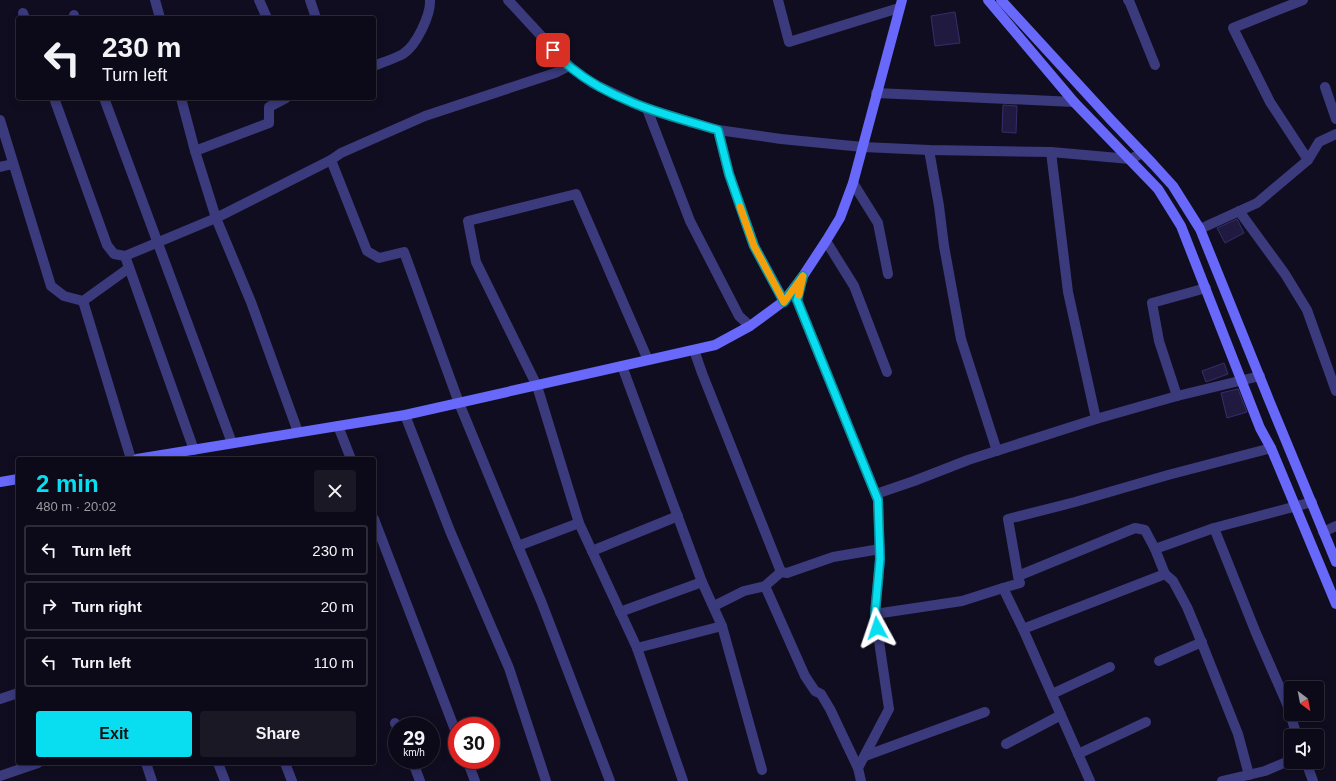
<!DOCTYPE html>
<meta charset="utf-8">
<style>
body{margin:0;font-family:Helvetica,sans-serif;background:#1a1825;color:#f1f3f6;height:100vh;display:flex;flex-direction:column;font-size:15px;white-space:nowrap}
*{box-sizing:border-box;margin:0}
p{font-size:13px;color:#9a9aa2}
.icon{flex:none;width:22px;height:22px;fill:none;stroke:currentColor;stroke-width:2;stroke-linecap:round;stroke-linejoin:round}
.map{position:relative;flex:1;overflow:hidden}
.details{position:absolute;left:16px;top:457px;width:360px;height:308px;display:flex;flex-direction:column;background:#0c0a18;border-radius:4px;box-shadow:0 2px 10px #0003,0 0 0 1px #2c2b37}
.details>*{flex:none}
.top-card{position:absolute;left:16px;top:16px;width:360px;height:84px;border-radius:4px;box-shadow:0 2px 10px #0003,0 0 0 1px #2c2b37;background:#0c0a18;color:#f1f3f6;overflow:hidden}
.needle{width:26px;rotate:148deg}
.tools{position:absolute;left:1284px;top:681px;display:grid;gap:8px}
.tools a{display:grid;place-items:center;width:40px;height:40px;border-radius:4px;background:#0c0a18;box-shadow:0 2px 10px #0003,0 0 0 1px #2c2b37;font-size:20px}
.speed{position:absolute;left:388px;top:717px;display:flex;gap:8px;font-size:20px;font-weight:700;text-align:center}
.speed>*{display:grid;place-content:center;width:52px;height:52px;border-radius:50%;background:#0c0a18;box-shadow:0 2px 10px #0003,0 0 0 1px #2c2b37;line-height:1}
.speed small{font-size:10px;font-weight:400}
.speed .limit{border:6px solid #d22;background:#fff;color:#111}
.pin{position:absolute;display:grid;place-items:center;width:34px;height:34px;color:#fff;margin:-17px;border-radius:8px;box-shadow:0 2px 6px #0006}
.me{position:absolute;width:44px;margin:-22px;rotate:355deg;stroke-linejoin:round;filter:drop-shadow(0 0 3px #0008)}
.turn{display:flex;align-items:center;gap:14px;height:84px;padding:0 20px;font-size:18px}
.turn .icon{width:52px;height:52px;stroke-width:2.5}
.turn b{display:block;font-size:28px;line-height:34px}
.round{display:grid;place-items:center;flex:none;width:42px;height:42px;border-radius:4px;background:#1a1825}
.headline{display:flex;align-items:center;justify-content:space-between;height:68px;padding:0 20px}
h1{font-size:24px;font-weight:800;line-height:30px;color:#08deef}
.primary-button{display:flex;gap:8px;margin-top:auto;padding:8px 20px}
.primary-button a{flex:1;height:46px;border-radius:4px;background:#08deef;color:#111;font-size:16px;font-weight:800;line-height:46px;text-align:center}
.primary-button a+a{background:#1a1825;color:#f1f3f6}
ul{padding:0;list-style:none}
li{display:flex;align-items:center;gap:12px;height:50px;margin:0 8px 6px;padding:0 12px;border:2px solid #2c2b37;border-radius:4px}
li div{flex:1}
li b{display:block;font-size:15px}
li em{font-style:normal}
.map>svg:first-child{display:block}
.building{fill:#211a40;stroke:#372d6b}
.lines{fill:none;stroke-linecap:round;stroke-linejoin:round}
.street{stroke:#3b3a7d;stroke-width:10}
.secondary{stroke:#6868fa;stroke-width:10}
.route-casing{stroke:#05909b;stroke-width:10}
.route{stroke:#08deef;stroke-width:7}
.slow{stroke:#f59e0b;stroke-width:7}
</style>
<div class="map">
<svg width="1336" height="781" viewBox="0 0 1336 781">
<rect width="100%" height="100%" fill="#100d20"/>
<g class="building">
<polygon points="955,12 960,43 935,46 931,16"/>
<polygon points="1003,105 1017,106 1016,133 1002,132"/>
<polygon points="1237,219 1244,233 1225,243 1217,228"/>
<polygon points="1224,363 1228,374 1206,382 1202,371"/>
<polygon points="1238,389 1247,412 1227,418 1221,393"/>
</g>
<g class="lines">
<g class="street">
<polyline points="155,0 160,18"/>
<polyline points="259,0 267,18"/>
<polyline points="310,0 316,18"/>
<polyline points="508,0 569,66 592,83 647,109 718,130 781,139 863,147 929,150 1051,152 1130,159 1143,153"/>
<polyline points="778,0 789,42 899,8"/>
<polyline points="1128,0 1130,3 1155,65"/>
<polyline points="1303,0 1233,28 1270,102 1308,160"/>
<polyline points="23,13 25,18"/>
<polyline points="74,15 75,18"/>
<path d="M 374,66 C 383,62 394,59 403,54 C 416,46 431,15 430,0"/>
<polyline points="1325,87 1336,119"/>
<polyline points="876,93 1074,102"/>
<polyline points="54,98 107,245 114,254 125,256 194,450"/>
<polyline points="104,98 232,443"/>
<polyline points="181,98 195,151 216,218 251,302 298,432"/>
<polyline points="647,109 690,221 739,316 750,326"/>
<polyline points="0,120 51,286 64,296 83,301 129,268"/>
<polyline points="718,130 729,174 754,246 784,301"/>
<polyline points="929,150 939,206 944,246 961,339 997,451"/>
<polyline points="195,151 269,123 269,107 286,98"/>
<polyline points="1051,152 1068,292 1096,419"/>
<polyline points="331,160 367,251 379,258 404,252 459,403 518,546 541,601 610,781"/>
<polyline points="0,167 13,164"/>
<polyline points="853,183 878,223 888,274"/>
<polyline points="1239,211 1285,274 1307,310 1336,391"/>
<polyline points="1200,229 1257,203 1308,160 1319,142 1336,134"/>
<polyline points="826,241 854,286 887,372"/>
<polyline points="125,256 216,218 331,160 341,153 425,116 555,73 569,66"/>
<polyline points="803,276 797,300 878,500 880,559 875,614 889,709 858,768 861,781"/>
<polyline points="83,301 131,459"/>
<polyline points="694,350 702,373 781,572"/>
<polyline points="648,360 576,194 468,221 476,262 537,386 579,523 637,648 683,781"/>
<polyline points="622,366 702,582 722,626 762,770"/>
<polyline points="1177,396 1159,341 1152,303 1206,288"/>
<polyline points="405,415 450,531 509,668 546,781"/>
<polyline points="338,426 351,459"/>
<polyline points="876,494 914,481 968,460 1096,419 1177,396 1260,376"/>
<polyline points="374,519 457,735"/>
<polyline points="1323,532 1336,526"/>
<polyline points="518,546 579,523"/>
<polyline points="592,551 678,516"/>
<polyline points="1165,574 1173,581 1187,607 1197,631 1238,734 1249,775"/>
<polyline points="1018,576 1135,528 1145,530 1155,549"/>
<polyline points="765,586 805,676 815,691 821,694 830,709 858,768"/>
<polyline points="714,606 744,591 765,586 781,572 787,573 833,557 880,549"/>
<polyline points="620,612 702,582"/>
<polyline points="875,614 962,601 1003,588"/>
<polyline points="1023,629 1003,588 1020,583 1018,576 1008,519 1075,502 1168,475 1271,448"/>
<polyline points="637,648 722,626"/>
<polyline points="1159,661 1202,642"/>
<polyline points="1052,694 1110,667"/>
<polyline points="0,699 18,693"/>
<polyline points="395,723 397,727"/>
<polyline points="1297,736 1287,704 1256,633 1214,528 1312,502"/>
<polyline points="1006,744 1061,715"/>
<polyline points="1078,754 1146,722"/>
<polyline points="865,756 985,712"/>
<polyline points="412,760 420,781"/>
<polyline points="467,760 475,781"/>
<polyline points="1306,762 1313,781"/>
<polyline points="146,763 152,781"/>
<polyline points="218,763 225,781"/>
<polyline points="285,763 292,781"/>
<polyline points="0,776 38,763"/>
<polyline points="1090,781 1023,629 1165,574 1155,549 1214,528"/>
<polyline points="1222,781 1265,771 1291,760"/>
</g>
<g class="secondary">
<polyline points="988,0 1074,102 1158,189 1173,213 1181,226 1260,428 1271,448 1336,604"/>
<polyline points="1001,0 1111,120 1153,164 1173,186 1200,229 1269,400 1336,562"/>
<polyline points="137,459 405,415 715,345 750,326 784,301 803,276 826,241 840,218 853,183 902,0"/>
<polyline points="0,482 18,479"/>
</g>
</g>
<g class="lines">
<g class="route-casing">
<path id="route" d="M 553,50 C 558,55 564,62 570,67 C 613,102 667,115 718,130 L 729,174 L 754,246 L 784,302 L 803,276 L 797,300 L 878,500 L 880,559 L 875,614 L 877,628"/>
</g>
<use href="#route" class="route"/>
<polyline class="slow" points="740,207 754,246 784,302 803,276 799,295"/>
</g>
</svg>
<div class="tools">
<a><svg class="needle" viewBox="-14 -14 28 28"><path d="M0-13l5 13h-10z" fill="#e53935"/><path d="M0 13l5-13h-10z" fill="#9a9aa2"/></svg></a>
<a><svg class="icon" aria-label="sound" viewBox="0 0 24 24"><path d="M4 9h4l5-4v14l-5-4H4zM17 9q2 3 0 6"/></svg></a>
</div>
<div class="speed"><div>29<small>km/h</small></div><div class="limit">30</div></div>
<div class="pin" style="left:553px;top:50px;background:#d93025"><svg class="icon" aria-label="arrive" viewBox="0 0 24 24"><path d="M6 21V4h12l-3 4 3 4H6"/></svg></div>
<svg class="me" style="left:877px;top:628px" viewBox="-20 -20 40 40"><path d="M0-17L14 15 0 8-14 15z" fill="#08deef" stroke="#fff" stroke-width="4"/></svg>
<div class="top-card">
<div class="turn"><svg class="icon" aria-label="left" viewBox="0 0 24 24"><path d="M17 20v-9H6M10 6l-5 5 5 5"/></svg><div><b>230 m</b>Turn left</div></div>
</div>
<section class="details">
<div class="headline"><div><h1>2 min</h1><p>480 m · 20:02</p></div><a class="round"><svg class="icon" aria-label="close" viewBox="0 0 24 24"><path d="M6 6l12 12M18 6L6 18"/></svg></a></div>
<ul>
<li><svg class="icon" aria-label="left" viewBox="0 0 24 24"><path d="M17 20v-9H6M10 6l-5 5 5 5"/></svg><div><b>Turn left</b></div><em>230 m</em></li>
<li><svg class="icon" aria-label="right" viewBox="0 0 24 24"><path d="M7 20v-9h11M14 6l5 5-5 5"/></svg><div><b>Turn right</b></div><em>20 m</em></li>
<li><svg class="icon" aria-label="left" viewBox="0 0 24 24"><path d="M17 20v-9H6M10 6l-5 5 5 5"/></svg><div><b>Turn left</b></div><em>110 m</em></li>
</ul>
<div class="primary-button"><a>Exit</a><a>Share</a></div>
</section>
</div>
